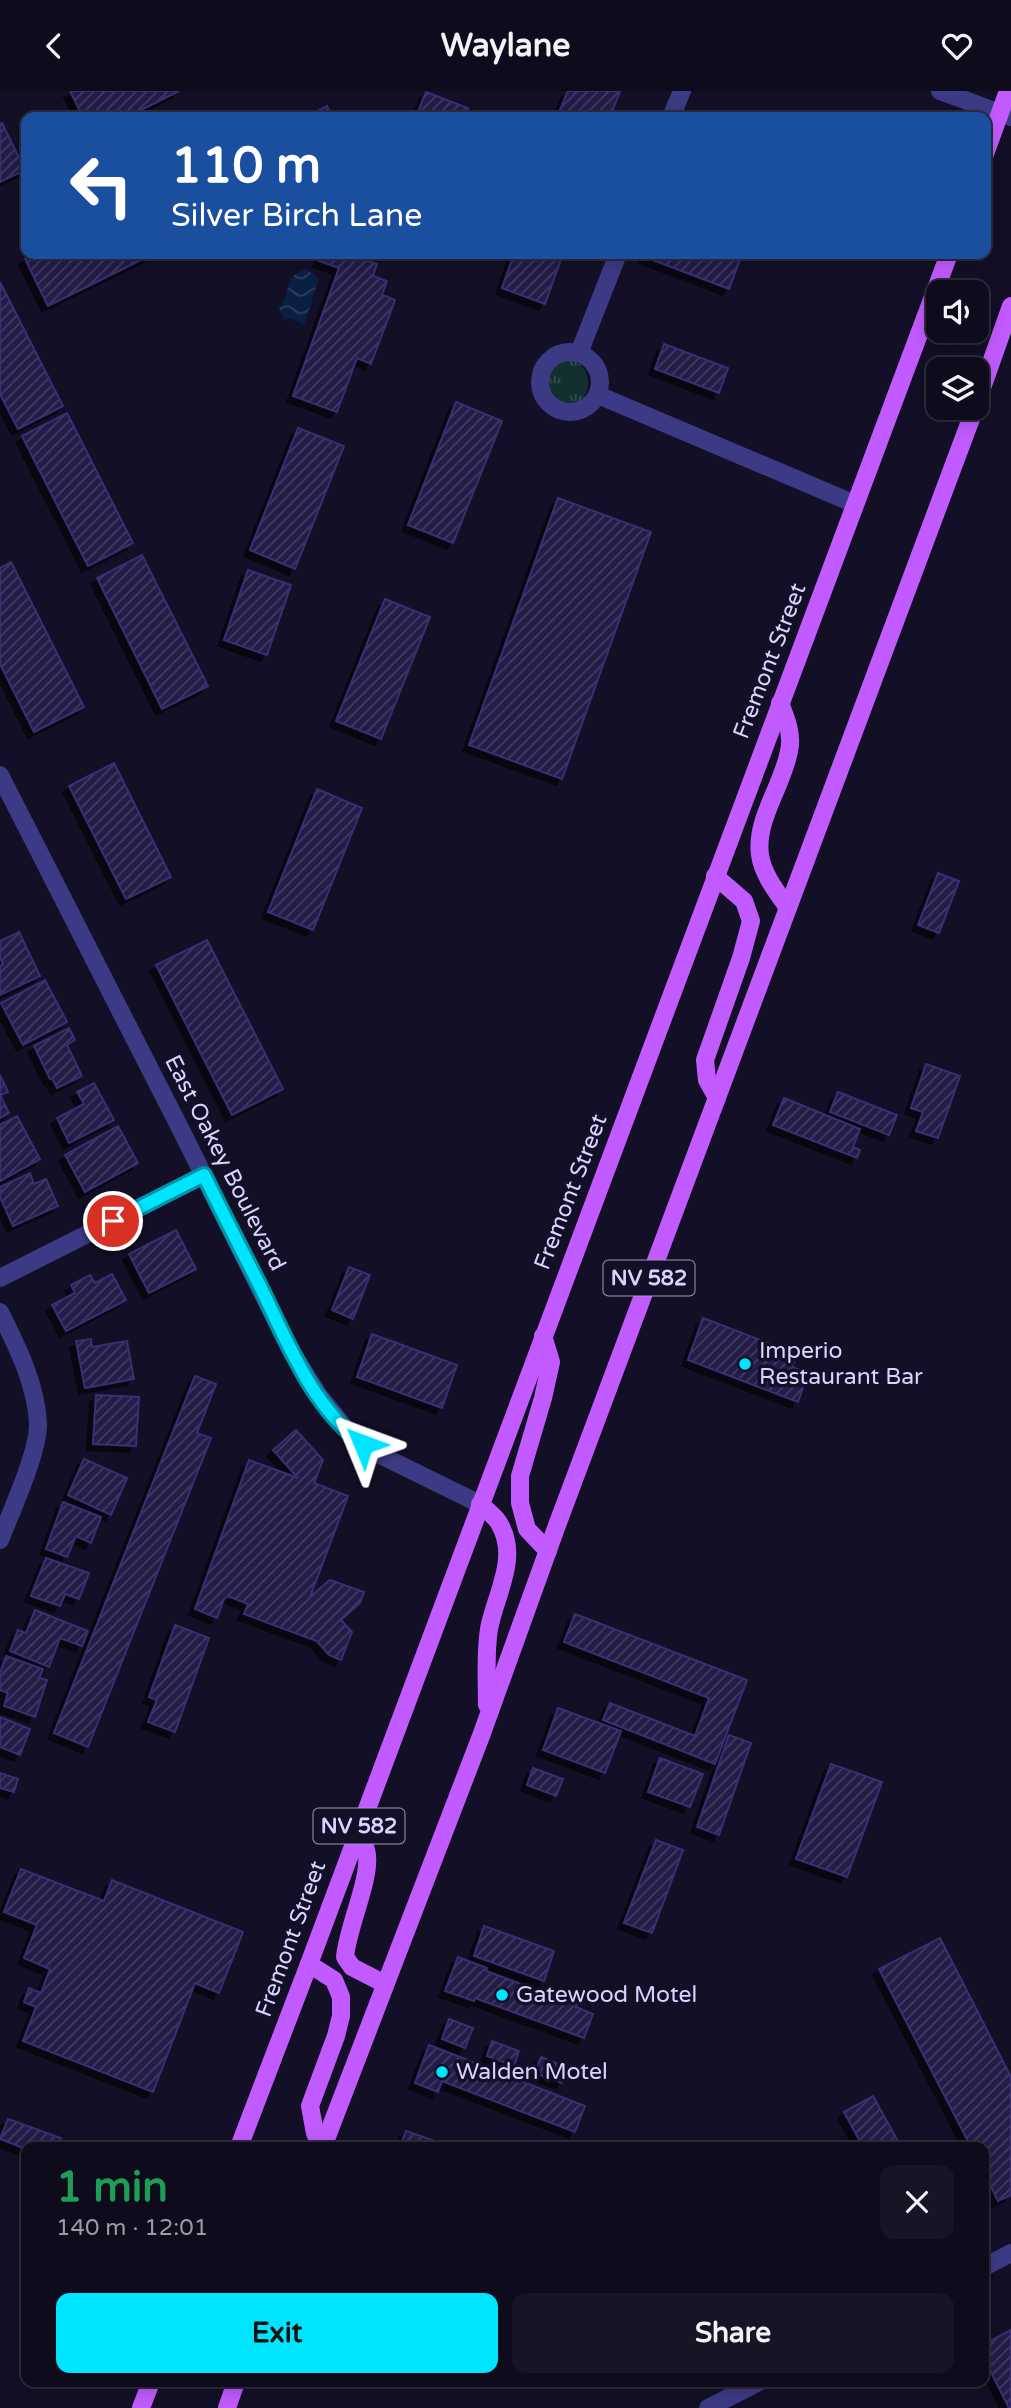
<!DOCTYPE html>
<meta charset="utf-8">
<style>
body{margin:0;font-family:"Varela Round",sans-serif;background:#171425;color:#f1f3f6;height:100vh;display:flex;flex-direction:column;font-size:26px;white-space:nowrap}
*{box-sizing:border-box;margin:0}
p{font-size:23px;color:#9b9ba3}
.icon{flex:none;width:38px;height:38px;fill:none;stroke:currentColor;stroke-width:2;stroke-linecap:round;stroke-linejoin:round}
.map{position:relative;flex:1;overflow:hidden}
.drawer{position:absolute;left:21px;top:2051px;width:968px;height:245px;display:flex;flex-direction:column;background:#0e0b1c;border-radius:14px;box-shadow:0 4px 18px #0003,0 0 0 2px #2e2b3b}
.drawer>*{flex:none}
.top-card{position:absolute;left:21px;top:21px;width:970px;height:147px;border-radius:14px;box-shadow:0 4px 18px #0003,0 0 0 2px #2e2b3b;background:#1a4fa0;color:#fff;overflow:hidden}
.fabs{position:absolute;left:926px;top:189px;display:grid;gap:14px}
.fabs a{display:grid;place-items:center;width:63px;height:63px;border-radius:14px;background:#0e0b1c;box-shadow:0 4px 18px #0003,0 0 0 2px #2e2b3b;font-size:35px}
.pin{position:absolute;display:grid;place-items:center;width:60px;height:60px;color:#fff;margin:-30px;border:4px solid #fff;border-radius:50%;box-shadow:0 2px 7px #0007}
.me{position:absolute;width:77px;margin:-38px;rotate:314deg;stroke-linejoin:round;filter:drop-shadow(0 0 5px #0008)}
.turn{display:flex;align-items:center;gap:24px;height:147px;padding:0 35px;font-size:32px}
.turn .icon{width:91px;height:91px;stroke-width:2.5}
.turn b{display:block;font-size:49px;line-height:60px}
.round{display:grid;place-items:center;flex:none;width:74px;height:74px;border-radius:14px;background:#171425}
.overview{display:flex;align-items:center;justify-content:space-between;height:119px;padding:0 35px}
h1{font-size:42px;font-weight:800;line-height:52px;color:#1e9e55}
.button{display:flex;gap:14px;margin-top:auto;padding:14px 35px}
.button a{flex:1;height:80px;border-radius:14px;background:#00e5ff;color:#111;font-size:28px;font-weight:800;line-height:80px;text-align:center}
.button a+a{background:#171425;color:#f1f3f6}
header{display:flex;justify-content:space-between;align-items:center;height:91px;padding:0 35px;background:#0e0b1c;font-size:32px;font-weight:800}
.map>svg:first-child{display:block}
.grass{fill:url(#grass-tufts)}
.water{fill:url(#water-waves)}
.building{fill:url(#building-hatch);stroke:#3b2d73;stroke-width:2;filter:url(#shadow)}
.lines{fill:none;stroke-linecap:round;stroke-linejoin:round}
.minor{stroke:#3d3a85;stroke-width:18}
.major{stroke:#c25bff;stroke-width:18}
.route-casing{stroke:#0095a6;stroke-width:18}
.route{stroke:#00e5ff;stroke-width:12}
.poi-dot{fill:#00e5ff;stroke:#130f26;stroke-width:2.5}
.labels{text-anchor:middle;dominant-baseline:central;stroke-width:7;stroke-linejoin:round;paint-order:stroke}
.shield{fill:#130f26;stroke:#9e99be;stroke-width:2}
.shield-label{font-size:21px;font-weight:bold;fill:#d9d4ff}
.street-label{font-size:23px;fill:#d9d4ff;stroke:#130f26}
.poi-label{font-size:23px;fill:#d9d4ff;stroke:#130f26;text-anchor:start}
</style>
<header><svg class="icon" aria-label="back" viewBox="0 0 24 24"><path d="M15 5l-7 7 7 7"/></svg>Waylane<svg class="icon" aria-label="heart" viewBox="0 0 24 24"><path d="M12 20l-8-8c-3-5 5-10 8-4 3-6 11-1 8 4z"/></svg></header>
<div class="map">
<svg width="1011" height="2317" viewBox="0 0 1011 2317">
<defs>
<pattern id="grass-tufts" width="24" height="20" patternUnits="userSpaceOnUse" patternTransform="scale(1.75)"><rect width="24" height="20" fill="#12302f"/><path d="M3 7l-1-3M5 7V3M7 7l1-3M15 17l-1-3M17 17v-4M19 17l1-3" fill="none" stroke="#344d4e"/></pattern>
<pattern id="water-waves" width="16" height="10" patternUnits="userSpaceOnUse" patternTransform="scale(1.75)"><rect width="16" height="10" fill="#0a1f44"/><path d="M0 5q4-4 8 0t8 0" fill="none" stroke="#2d3f60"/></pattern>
<pattern id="building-hatch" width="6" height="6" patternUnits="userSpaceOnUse" patternTransform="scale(1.75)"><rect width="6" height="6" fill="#241b47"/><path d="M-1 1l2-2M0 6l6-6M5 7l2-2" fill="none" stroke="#433b63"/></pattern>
<filter id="shadow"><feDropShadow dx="-6" dy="6" stdDeviation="0" flood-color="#0009"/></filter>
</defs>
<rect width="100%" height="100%" fill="#130f26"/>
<circle class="grass" cx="561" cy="292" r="27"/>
<polygon class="water" points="304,177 319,187 304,234 290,227 284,229 278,215 283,213 291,187"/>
<g class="building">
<polygon points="70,0 179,0 127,26 83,26"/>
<polygon points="568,0 620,0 610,26 557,26"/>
<polygon points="426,1 468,17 465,26 416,26"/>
<polygon points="327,15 332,26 305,26"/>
<polygon points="2,32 25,79 0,91 0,33"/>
<polygon points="36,163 153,163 48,215 25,168"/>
<polygon points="322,163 348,163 377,173 373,185 387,190 382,204 395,209 371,273 357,267 337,321 293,305 339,177 319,170"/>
<polygon points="514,163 563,163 545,213 502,197"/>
<polygon points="647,163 742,163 729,198 645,166"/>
<polygon points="0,191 63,315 18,338 0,303"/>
<polygon points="664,253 728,277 719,302 655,278"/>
<polygon points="456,311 502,330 453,452 408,434"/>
<polygon points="67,322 133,452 88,475 22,345"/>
<polygon points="298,337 344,355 295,478 250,459"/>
<polygon points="558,407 651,441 562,688 469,654"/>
<polygon points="142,464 208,595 162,618 97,487"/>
<polygon points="11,471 84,616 34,641 0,573 0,477"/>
<polygon points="248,479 291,494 267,564 224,549"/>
<polygon points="385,508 430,526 381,648 336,630"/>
<polygon points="114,672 171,786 126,808 69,695"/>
<polygon points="317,698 362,717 313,839 268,821"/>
<polygon points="938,782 959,790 939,842 918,834"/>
<polygon points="19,841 40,885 0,904 0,875 3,873 0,866 0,850"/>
<polygon points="207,849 283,998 232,1024 156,874"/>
<polygon points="45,889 67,931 23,954 1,912"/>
<polygon points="69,937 75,949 67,954 82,985 57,997 52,987 50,988 34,955"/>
<polygon points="926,973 960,985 938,1047 916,1040 923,1021 911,1017"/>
<polygon points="0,984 8,1001 0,1004 9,1022 0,1027"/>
<polygon points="94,992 114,1029 69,1052 57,1027 84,1013 77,1001"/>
<polygon points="838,1001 897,1024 889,1044 830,1021"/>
<polygon points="784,1007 860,1038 853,1056 860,1059 857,1067 773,1034"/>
<polygon points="17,1025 40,1068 0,1090 0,1034"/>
<polygon points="118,1035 138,1072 85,1101 65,1064"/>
<polygon points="30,1082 34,1093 46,1088 58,1115 13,1135 0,1106 0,1096"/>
<polygon points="176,1139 196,1178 149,1202 129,1163"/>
<polygon points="349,1176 370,1184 353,1228 332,1219"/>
<polygon points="112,1183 126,1209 66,1240 52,1214 75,1202 71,1194 90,1184 95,1192"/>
<polygon points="703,1227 797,1263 792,1276 808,1282 798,1311 688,1269"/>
<polygon points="372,1243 457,1274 442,1317 357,1286"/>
<polygon points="91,1248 92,1256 127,1250 134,1288 85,1297 76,1250"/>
<polygon points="195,1285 216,1293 197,1342 211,1347 88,1656 54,1642"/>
<polygon points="96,1304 139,1306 136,1355 93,1353"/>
<polygon points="296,1339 323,1369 314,1392 348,1405 310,1506 330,1489 364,1501 360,1512 341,1529 352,1541 341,1569 329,1564 317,1550 244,1523 248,1513 228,1505 224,1508 217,1527 195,1518 249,1369 298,1387 273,1359"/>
<polygon points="84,1368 127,1387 111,1424 68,1404"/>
<polygon points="63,1411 101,1426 91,1452 76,1445 67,1466 46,1458"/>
<polygon points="46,1467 89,1482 79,1508 65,1503 60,1515 31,1505"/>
<polygon points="35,1519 88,1540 82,1555 60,1547 49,1576 10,1560 18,1539 26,1542"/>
<polygon points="575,1523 747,1589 715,1673 603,1629 610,1612 695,1645 709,1607 564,1551"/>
<polygon points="175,1534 209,1547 175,1641 148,1631 157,1609 149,1606"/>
<polygon points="6,1565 43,1578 39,1587 47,1589 35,1626 4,1615 8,1602 0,1599 0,1582"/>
<polygon points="558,1617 621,1640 605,1682 543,1659"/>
<polygon points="0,1626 30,1638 20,1664 0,1656"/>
<polygon points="729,1644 751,1652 719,1744 697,1736"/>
<polygon points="660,1667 703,1683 690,1716 648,1701"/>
<polygon points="831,1673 882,1691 847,1786 796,1768"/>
<polygon points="533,1677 563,1688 556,1705 527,1694"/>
<polygon points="0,1682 18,1688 14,1701 0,1697"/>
<polygon points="656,1749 683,1759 652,1842 624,1832"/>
<polygon points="21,1778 104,1810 112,1789 243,1841 219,1902 195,1892 153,2001 23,1950 36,1916 24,1911 29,1897 41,1902 50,1878 24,1867 37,1834 4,1821"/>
<polygon points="484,1835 554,1860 544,1890 474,1865"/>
<polygon points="940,1847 1011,1986 1011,2104 998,2110 984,2081 984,2056 971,2056 879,1878"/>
<polygon points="458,1866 487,1877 486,1880 577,1914 576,1916 593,1923 584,1947 475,1907 474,1910 445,1900"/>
<polygon points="449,1928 473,1937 465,1957 442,1948"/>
<polygon points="492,1950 519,1960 514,1975 487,1965"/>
<polygon points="429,1954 585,2015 575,2041 442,1990 438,2001 415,1992"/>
<polygon points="541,1966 568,1977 562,1992 535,1982"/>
<polygon points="873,2005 901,2056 863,2056 844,2021"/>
<polygon points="8,2028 61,2047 58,2056 26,2058 0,2048"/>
<polygon points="406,2040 452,2056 400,2056"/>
<polygon points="1011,2239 1011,2317 1009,2317 984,2267 984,2253"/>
</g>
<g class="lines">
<g class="minor">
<polyline points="940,0 1011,26"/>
<polyline points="671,26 682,0"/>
<circle cx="570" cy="291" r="30"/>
<polyline points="579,262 618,163"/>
<polyline points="598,304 855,413"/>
<polyline points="0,684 179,1035 291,1260 320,1306 351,1344 374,1361 480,1413"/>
<polyline points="0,1187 204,1084"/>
<path d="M 0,1221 C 17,1255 36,1293 38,1332 C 39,1360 11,1421 0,1449"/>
<polyline points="984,2176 1011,2162"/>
<polyline points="708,2317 759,2291"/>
</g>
<g class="major">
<polyline points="985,63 1008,0"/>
<polyline points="976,314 1011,215"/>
<path d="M 780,612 C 786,627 793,644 789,660 C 783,694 755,729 760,764 C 763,784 777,801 788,817"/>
<polyline points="715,785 744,810 751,830 741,867 705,969 707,989 717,1007"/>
<polyline points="543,1245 551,1271 543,1307 520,1385 520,1412 527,1438 548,1460"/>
<path d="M 480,1413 C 486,1419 495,1425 499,1432 C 520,1467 495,1504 489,1538 C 485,1563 487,1589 487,1614"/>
<path d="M 358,1738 C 362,1747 366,1755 367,1764 C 370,1790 348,1835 345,1866 L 352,1876 L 385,1893"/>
<polyline points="309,1873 334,1889 341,1906 341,1925 336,1945 310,2015 315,2042 321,2056"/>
<polyline points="239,2056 309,1873 949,163"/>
<polyline points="323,2056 481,1645 556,1437 975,317"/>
<polyline points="141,2317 151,2291"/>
<polyline points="227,2317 236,2291"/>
</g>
</g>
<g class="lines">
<g class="route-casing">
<path id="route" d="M 113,1130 L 204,1084 C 222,1121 241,1158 260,1195 C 287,1250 312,1316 363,1353"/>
</g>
<use href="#route" class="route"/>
</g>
<g class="poi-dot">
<circle cx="745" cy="1273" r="7"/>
<circle cx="502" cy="1904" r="7"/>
<circle cx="442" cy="1981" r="7"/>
</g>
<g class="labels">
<g class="shield">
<rect x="603.5" y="1169.5" width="91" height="35" rx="5"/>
<rect x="313.5" y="1717.5" width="91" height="35" rx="5"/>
</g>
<g class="shield-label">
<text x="649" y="1187">NV 582</text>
<text x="359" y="1735">NV 582</text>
</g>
<g class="street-label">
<text transform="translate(770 570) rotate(-69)">Fremont Street</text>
<text transform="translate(225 1072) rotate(63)">East Oakey Boulevard</text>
<text transform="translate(571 1101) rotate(-69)">Fremont Street</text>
<text transform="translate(291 1848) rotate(-70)">Fremont Street</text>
</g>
<g class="poi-label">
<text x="759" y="1260">Imperio<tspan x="759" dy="26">Restaurant Bar</tspan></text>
<text x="516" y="1904">Gatewood Motel</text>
<text x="456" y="1981">Walden Motel</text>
</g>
</g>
</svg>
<div class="fabs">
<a><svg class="icon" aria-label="sound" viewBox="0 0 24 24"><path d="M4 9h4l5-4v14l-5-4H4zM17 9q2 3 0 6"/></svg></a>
<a><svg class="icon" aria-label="layers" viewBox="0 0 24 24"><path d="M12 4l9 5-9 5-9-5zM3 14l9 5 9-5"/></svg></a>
</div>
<div class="pin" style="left:113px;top:1130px;background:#d93025"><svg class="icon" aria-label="arrive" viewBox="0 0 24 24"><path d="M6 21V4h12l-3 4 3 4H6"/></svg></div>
<svg class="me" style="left:363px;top:1353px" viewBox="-20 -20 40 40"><path d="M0-17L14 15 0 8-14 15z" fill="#00e5ff" stroke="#fff" stroke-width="4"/></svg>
<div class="top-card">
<div class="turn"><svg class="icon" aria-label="left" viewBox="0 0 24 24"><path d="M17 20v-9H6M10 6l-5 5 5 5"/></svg><div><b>110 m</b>Silver Birch Lane</div></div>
</div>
<section class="drawer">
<div class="overview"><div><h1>1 min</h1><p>140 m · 12:01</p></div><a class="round"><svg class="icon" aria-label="close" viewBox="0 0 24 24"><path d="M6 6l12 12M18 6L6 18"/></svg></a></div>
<div class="button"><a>Exit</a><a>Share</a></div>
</section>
</div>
